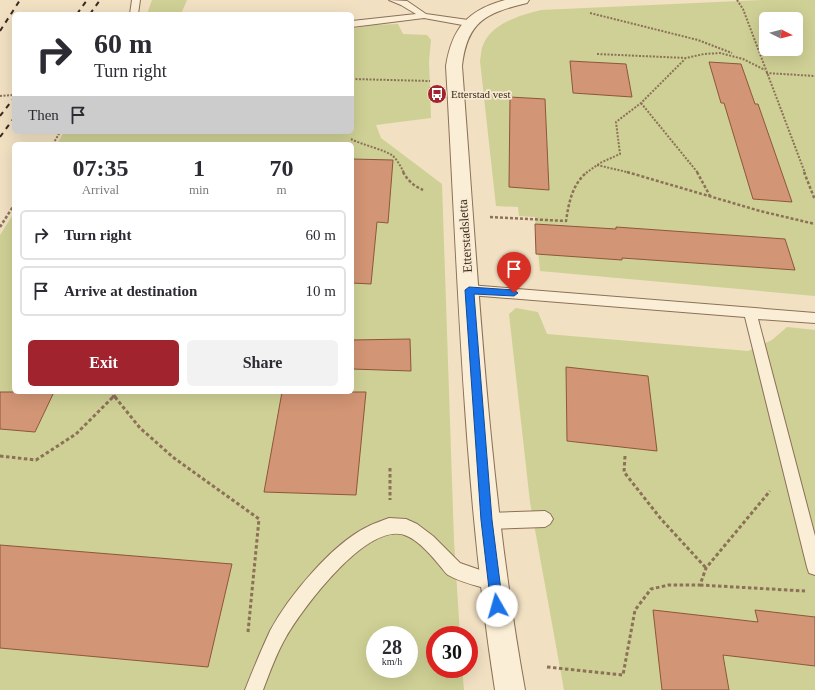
<!DOCTYPE html>
<style>
body{margin:0;font-family:Georgia,serif;background:#f2f2f3;color:#2b2b33;height:100vh;display:flex;flex-direction:column;font-size:15px;white-space:nowrap}
*{box-sizing:border-box;margin:0}
p{font-size:13px;color:#7c7c81}
.icon{flex:none;width:22px;height:22px;fill:none;stroke:currentColor;stroke-width:2;stroke-linecap:round;stroke-linejoin:round}
.map{position:relative;flex:1;overflow:hidden}
.panel{position:absolute;left:12px;top:142px;width:342px;height:252px;display:flex;flex-direction:column;background:#fff;border-radius:6px;box-shadow:0 4px 16px #0002}
.panel>*{flex:none}
.guide{position:absolute;left:12px;top:12px;width:342px;height:122px;border-radius:6px;box-shadow:0 4px 16px #0002;background:#fff;color:#2b2b33;overflow:hidden}
.needle{width:26px;rotate:96deg}
.tools{position:absolute;left:759px;top:12px;display:grid;gap:8px}
.tools a{display:grid;place-items:center;width:44px;height:44px;border-radius:6px;background:#fff;box-shadow:0 4px 16px #0002;font-size:20px}
.speed{position:absolute;left:366px;top:626px;display:flex;gap:8px;font-size:20px;font-weight:700;text-align:center}
.speed>*{display:grid;place-content:center;width:52px;height:52px;border-radius:50%;background:#fff;box-shadow:0 4px 16px #0002;line-height:1}
.speed small{font-size:10px;font-weight:400}
.speed .limit{border:6px solid #d22;background:#fff;color:#111}
.pin{position:absolute;display:grid;place-items:center;width:34px;height:34px;color:#fff;margin:-41px -17px;border-radius:50% 50% 50% 0;rotate:-45deg;box-shadow:0 0 4px #0007}
.pin .icon{rotate:45deg}
.me{position:absolute;width:44px;margin:-22px;rotate:353deg;stroke-linejoin:round;filter:drop-shadow(0 0 3px #0008)}
.turn{display:flex;align-items:center;gap:14px;height:84px;padding:0 16px;font-size:18px}
.turn .icon{width:52px;height:52px;stroke-width:2.5}
.turn b{display:block;font-size:28px;line-height:34px}
.then{display:flex;align-items:center;height:38px;padding:0 16px;background:#0003;gap:8px;font-size:15px}
.eta{display:flex;justify-content:space-evenly;align-items:center;height:68px;text-align:center}
.eta b{font-size:24px;font-weight:700;line-height:28px}
.button{display:flex;gap:8px;margin-top:auto;padding:8px 16px}
.button a{flex:1;height:46px;border-radius:6px;background:#a0232d;color:#fff;font-size:16px;font-weight:700;line-height:46px;text-align:center}
.button a+a{background:#f2f2f3;color:#2b2b33}
ul{padding:0;list-style:none}
li{display:flex;align-items:center;gap:12px;height:50px;margin:0 8px 6px;padding:0 8px;border:2px solid #e1e1e2;border-radius:6px}
li div{flex:1}
li b{display:block;font-size:15px}
li em{font-style:normal}
.map>svg:first-child{display:block}
.green{fill:#ced095;fill-rule:evenodd}
.building{fill:#d29575;stroke:#8e563c}
.lines{fill:none;stroke-linecap:round;stroke-linejoin:round}
.lane-casing{stroke:#8d7058;stroke-width:2}
.street-casing{stroke:#8d7058;stroke-width:2}
.path-far2{stroke:#8d7058;stroke-width:2;stroke-dasharray:2 1.5;stroke-linecap:butt}
.path-far1{stroke:#8d7058;stroke-width:2.5;stroke-dasharray:3 2;stroke-linecap:butt}
.path{stroke:#8d7058;stroke-width:3;stroke-dasharray:3.5 2.5;stroke-linecap:butt}
.lane{fill:#fbeed6;fill-rule:evenodd}
.street{fill:#fbeed6;fill-rule:evenodd}
.rail{stroke:#3b2a1d;stroke-width:2;stroke-dasharray:5 5;stroke-linecap:butt}
.route{fill:#1a73e8;stroke:#114b97}
.labels{text-anchor:middle;dominant-baseline:central;stroke-width:3.5;stroke-linejoin:round;paint-order:stroke}
.far-poi-label{font-size:11px;fill:#3b2a1d;stroke:#f8ead2;text-anchor:start}
.street-label{font-size:13px;fill:#3b2a1d;stroke:#f8ead2}
</style>
<div class="map">
<svg width="815" height="690" viewBox="0 0 815 690">
<rect width="100%" height="100%" fill="#f1e0c2"/>
<g class="green">
<polygon points="152,0 187,0 181,14 147,14"/>
<path d="M 762,0 L 815,0 L 815,296 L 540,271 L 535,217 L 519,216 L 518,207 L 496,206 L 480,61 C 481,56 481,49 483,45 C 492,23 521,15 541,10 ZM 766,19 L 796,19 L 796,49 L 766,49 Z"/>
<path d="M 398,24 L 403,34 L 427,35 L 431,40 L 429,61 L 431,118 L 376,125 L 381,138 L 442,184 L 454,541 L 460,635 L 435,635 L 435,669 L 462,669 L 464,690 L 0,690 L 0,235 L 14,213 L 14,392 L 352,392 L 352,144 L 57,144 L 64,132 L 352,132 L 352,29 L 372,25 ZM 375,635 L 409,635 L 409,669 L 375,669 Z"/>
<polygon points="516,308 538,312 547,334 748,351 772,340 787,327 815,330 815,690 564,690 530,502 509,314"/>
</g>
<g class="building">
<polygon points="570,61 626,64 632,97 573,93"/>
<polygon points="709,62 741,64 755,104 758,104 792,202 753,199 724,103 721,103"/>
<polygon points="510,97 545,99 549,190 509,187"/>
<polygon points="352,159 393,160 388,223 377,222 371,284 352,283"/>
<polygon points="535,224 616,229 616,227 785,239 795,270 622,258 622,260 536,254"/>
<polygon points="410,339 411,371 352,369 352,340"/>
<polygon points="566,367 648,376 657,451 567,441"/>
<polygon points="0,392 54,392 35,432 0,429"/>
<polygon points="282,392 366,392 356,495 264,492"/>
<polygon points="0,545 232,564 208,667 0,648"/>
<polygon points="653,610 758,622 755,610 815,617 815,666 723,655 729,690 662,690"/>
</g>
<g class="lines">
<g class="lane-casing">
<g id="lane">
<polygon points="132,0 140,0 138,14 130,14"/>
<polygon points="389,0 407,1 426,14 468,20 472,23 468,26 424,18 352,27 352,21 416,14 401,5"/>
<polygon points="469,285 815,313 815,323 758,319 815,536 815,575 809,573 807,567 745,317 469,295 465,293 463,290 465,287"/>
<polygon points="545,511 550,514 553,519 550,524 545,527 487,529 482,526 479,521 482,516 487,513"/>
<path d="M 389,518 L 406,519 L 417,524 L 433,536 L 460,563 L 500,577 L 502,583 L 500,589 L 494,591 C 479,586 462,583 448,575 C 445,573 443,569 440,566 C 432,556 419,541 407,536 C 369,518 302,609 286,637 C 276,654 270,672 263,690 L 245,690 C 253,670 261,650 270,631 C 288,597 332,544 367,527 C 374,523 382,521 389,518 Z"/>
</g>
</g>
<g class="street-casing">
<path id="street" d="M 505,0 L 529,0 L 527,3 C 486,13 467,21 462,66 C 478,274 488,484 525,690 L 495,690 C 463,484 458,274 446,66 C 452,28 468,10 505,0 Z"/>
</g>
<g class="path-far2">
<polyline points="737,0 743,9 805,173"/>
<polyline points="590,13 698,40 732,53"/>
<polyline points="597,54 686,58 704,54 720,53 743,59 765,70"/>
<polyline points="766,73 815,76"/>
<polyline points="352,79 430,81"/>
<polyline points="0,96 14,95"/>
<polyline points="641,103 698,173"/>
<path d="M 351,139 C 362,145 386,150 393,156 C 398,161 401,167 404,173"/>
<polyline points="53,144 60,132"/>
<polyline points="597,165 631,173"/>
<polyline points="586,173 600,163 620,154 616,122 641,103 685,59"/>
</g>
<g class="path-far1">
<path d="M 403,172 C 408,181 414,186 423,190"/>
<polyline points="627,172 760,211 815,224"/>
<polyline points="697,172 710,196"/>
<polyline points="804,172 815,200"/>
<path d="M 490,217 L 566,221 C 569,202 572,185 587,172"/>
<polyline points="0,227 14,205"/>
<polyline points="114,395 116,398"/>
<polyline points="112,398 114,395 114,392"/>
</g>
<g class="path">
<polyline points="115,397 140,428 174,458 259,519 248,632"/>
<polyline points="0,456 36,460 76,434 113,397"/>
<polyline points="625,456 624,472 661,519 706,568"/>
<polyline points="390,468 390,500"/>
<polyline points="700,585 805,591"/>
<polyline points="547,667 623,675 635,610 651,589 669,585 700,585 706,568 770,491"/>
</g>
<use href="#lane" class="lane"/>
<use href="#street" class="street"/>
<g class="rail">
<polyline points="77,14 87,0"/>
<polyline points="90,14 100,0"/>
<polyline points="0,31 20,0"/>
<polyline points="0,116 14,98"/>
<polyline points="0,137 14,118"/>
</g>
</g>
<polygon class="route" points="469,287 514,290 518,293 514,296 474,294 492,520 503,606 501,610 497,612 493,610 491,606 481,520 465,290"/>
<defs>
<g id="bus-disc" transform="scale(1)"><circle r="9.5" fill="#a0232d" stroke="#f8ead2"/><path d="M-5-6H5V4H4V6H2V4H-2V6H-4V4H-5ZM-3.5-4V0h7V-4ZM-3.5 1.2v1.5H-2V1.2ZM2 1.2v1.5H3.5V1.2Z" fill="#fff"/></g>
</defs>
<g fill-rule="evenodd">
<use href="#bus-disc" x="437" y="94"/>
</g>
<g class="labels">
<g class="far-poi-label">
<text x="451" y="94">Etterstad vest</text>
</g>
<g class="street-label">
<text transform="translate(465 236) rotate(-94)">Etterstadsletta</text>
</g>
</g>
</svg>
<div class="tools">
<a><svg class="needle" viewBox="-14 -14 28 28"><path d="M0-13l5 13h-10z" fill="#e53935"/><path d="M0 13l5-13h-10z" fill="#7c7c81"/></svg></a>
</div>
<div class="speed"><div>28<small>km/h</small></div><div class="limit">30</div></div>
<div class="pin" style="left:514px;top:293px;background:#d93025"><svg class="icon" aria-label="arrive" viewBox="0 0 24 24"><path d="M6 21V4h12l-3 4 3 4H6"/></svg></div>
<svg class="me" style="left:497px;top:606px" viewBox="-20 -20 40 40"><circle r="19" fill="#fff"/><path d="M0-13L10 11 0 6-10 11z" fill="#1a73e8"/></svg>
<div class="guide">
<div class="turn"><svg class="icon" aria-label="right" viewBox="0 0 24 24"><path d="M7 20v-9h11M14 6l5 5-5 5"/></svg><div><b>60 m</b>Turn right</div></div>
<div class="then">Then<svg class="icon" aria-label="arrive" viewBox="0 0 24 24"><path d="M6 21V4h12l-3 4 3 4H6"/></svg></div>
</div>
<section class="panel">
<div class="eta">
<div><b>07:35</b><p>Arrival</p></div>
<div><b>1</b><p>min</p></div>
<div><b>70</b><p>m</p></div>
</div>
<ul>
<li><svg class="icon" aria-label="right" viewBox="0 0 24 24"><path d="M7 20v-9h11M14 6l5 5-5 5"/></svg><div><b>Turn right</b></div><em>60 m</em></li>
<li><svg class="icon" aria-label="arrive" viewBox="0 0 24 24"><path d="M6 21V4h12l-3 4 3 4H6"/></svg><div><b>Arrive at destination</b></div><em>10 m</em></li>
</ul>
<div class="button"><a>Exit</a><a>Share</a></div>
</section>
</div>
